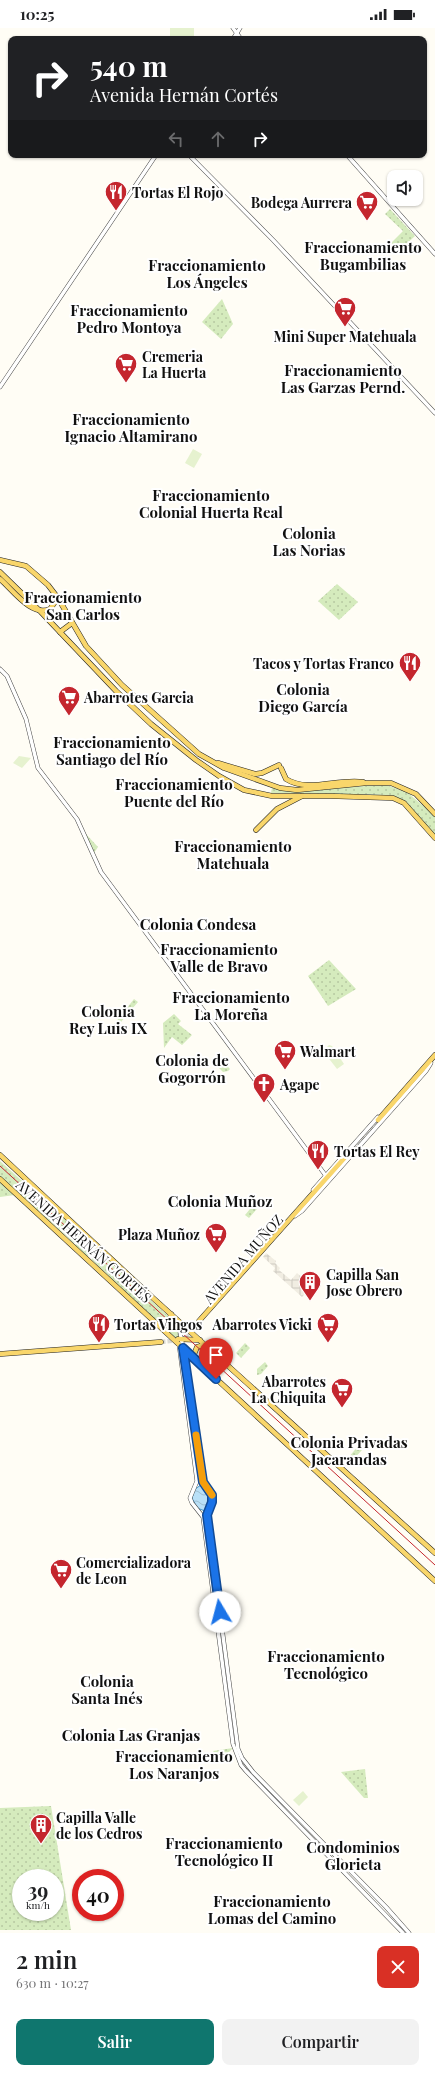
<!DOCTYPE html>
<html lang="es">
<meta charset="utf-8">
<style>
body{margin:0;font-family:"Playfair Display",serif;background:#f2f2f2;color:#202124;height:100vh;display:flex;flex-direction:column;font-size:15px;white-space:nowrap}
*{box-sizing:border-box;margin:0}
p{font-size:13px;color:#757577}
.icon{flex:none;width:22px;height:22px;fill:none;stroke:currentColor;stroke-width:2;stroke-linecap:round;stroke-linejoin:round}
.map{position:relative;height:1905px;overflow:hidden}
.details{display:flex;flex-direction:column;background:#fff;flex:1}
.details>*{flex:none}
.banner{position:absolute;left:8px;top:8px;width:419px;height:122px;border-radius:8px;box-shadow:0 1px 3px #0004;background:#202124;color:#fff;overflow:hidden}
.controls{position:absolute;left:387px;top:142px;display:grid;gap:8px}
.controls a{display:grid;place-items:center;width:36px;height:36px;border-radius:8px;background:#fff;box-shadow:0 1px 3px #0004;font-size:20px}
.speed{position:absolute;left:12px;top:1841px;display:flex;gap:8px;font-size:20px;font-weight:700;text-align:center}
.speed>*{display:grid;place-content:center;width:52px;height:52px;border-radius:50%;background:#fff;box-shadow:0 1px 3px #0004;line-height:1}
.speed small{font-size:10px;font-weight:400}
.speed .limit{border:6px solid #d22;background:#fff;color:#111}
.pin{position:absolute;display:grid;place-items:center;width:34px;height:34px;color:#fff;margin:-41px -17px;border-radius:50% 50% 50% 0;rotate:-45deg;box-shadow:0 0 4px #0007}
.pin .icon{rotate:45deg}
.me{position:absolute;width:44px;margin:-22px;rotate:352deg;stroke-linejoin:round;filter:drop-shadow(0 0 3px #0008)}
.turn{display:flex;align-items:center;gap:14px;height:84px;padding:0 16px;font-size:18px}
.turn .icon{width:52px;height:52px;stroke-width:2.5}
.turn b{display:block;font-size:28px;line-height:34px}
.lanes{display:flex;align-items:center;height:38px;padding:0 16px;background:#0003;justify-content:center;gap:20px;direction:ltr}
.lanes .off{opacity:.35}
.round{display:grid;place-items:center;flex:none;width:42px;height:42px;border-radius:8px;background:#f2f2f2}
.head{display:flex;align-items:center;justify-content:space-between;height:68px;padding:0 16px}
h1{font-size:24px;font-weight:600;line-height:30px}
.action{display:flex;gap:8px;margin-top:auto;padding:8px 16px}
.action a{flex:1;height:46px;border-radius:8px;background:#0f766e;color:#fff;font-size:16px;font-weight:600;line-height:46px;text-align:center}
.action a+a{background:#f2f2f2;color:#202124}
.status{display:flex;justify-content:space-between;align-items:center;height:28px;padding:0 20px;background:#fff;direction:ltr}
.status svg{height:11px;fill:currentColor}
.map>svg:first-child{display:block}
.green{fill:url(#green-dots);fill-rule:evenodd}
.pitch{fill:#e6f2cf}
.plaza{fill:url(#plaza-grid)}
.water{fill:url(#water-waves);stroke:#3f96cf}
.lines{fill:none;stroke-linecap:round;stroke-linejoin:round}
.major-tunnel{stroke:#dbdad3;stroke-width:4.5;stroke-dasharray:4.5 2;stroke-linecap:butt}
.minor-casing{stroke:#444;stroke-width:4.5}
.major-casing{stroke:#222;stroke-width:5.5}
.minor{stroke:#fff;stroke-width:3.5}
.major{stroke:#f9d66b;stroke-width:4.5}
.rail{stroke:#c4262e;stroke-width:1}
.route-casing{stroke:#114b97;stroke-width:10}
.route{stroke:#1a73e8;stroke-width:7}
.slow{stroke:#f59e0b;stroke-width:7}
.labels{text-anchor:middle;dominant-baseline:central;stroke-width:4;stroke-linejoin:round;paint-order:stroke}
.poi-label{font-size:14px;font-weight:bold;fill:#111;stroke:#fff;text-anchor:start}
.street-label{font-size:14px;fill:#111;stroke:#fff}
.neighbourhood-label{font-size:15px;font-weight:bold;fill:#111;stroke:#fff}
</style>
<div class="status"><b>10:25</b><svg viewBox="0 0 49 12"><path d="M0 12V9h3v3zM5 12V6h3v6zM10 12V3h3v9zM15 12V0h3v12zM26 1h20v11H26zM47 4h2v5h-2z"/></svg></div>
<div class="map">
<svg width="435" height="1905" viewBox="0 0 435 1905">
<defs>
<pattern id="green-dots" width="8" height="8" patternUnits="userSpaceOnUse"><rect width="8" height="8" fill="#d5ebbd"/><path d="M2 2h.1M6 6h.1" fill="none" stroke="#b6c8a1" stroke-width="1.8" stroke-linecap="round"/></pattern>
<pattern id="plaza-grid" width="8" height="8" patternUnits="userSpaceOnUse"><rect width="8" height="8" fill="#f1ede2"/><path d="M0 4h8M4 0v8" fill="none" stroke="#cecac1"/></pattern>
<pattern id="water-waves" width="16" height="10" patternUnits="userSpaceOnUse"><rect width="16" height="10" fill="#b9e0f7"/><path d="M0 5q4-4 8 0t8 0" fill="none" stroke="#9ebfd3"/></pattern>
</defs>
<rect width="100%" height="100%" fill="#fffdf5"/>
<g class="green">
<polygon points="390,181 415,208 399,223 391,215 403,203 385,186"/>
<polygon points="222,271 233,296 221,311 202,294"/>
<polygon points="337,556 358,574 339,592 318,573"/>
<polygon points="386,757 407,764 435,788 435,807 404,773 387,767 271,765 272,759 288,762"/>
<polygon points="85,805 98,819 94,825"/>
<polygon points="329,932 356,961 328,978 308,948"/>
<polygon points="134,971 138,974 114,1002 111,1000"/>
<polygon points="174,986 181,993 178,996 192,1007 182,1017 172,1009 164,1020 163,995"/>
<polygon points="221,1032 230,1041 228,1043 223,1044 216,1037"/>
<polygon points="0,1133 82,1207 80,1212 74,1215 0,1149"/>
<polygon points="0,1154 15,1167 0,1169"/>
<polygon points="259,1170 264,1173 249,1190 245,1187"/>
<polygon points="86,1208 94,1215 90,1219 88,1229 75,1217"/>
<polygon points="97,1223 168,1288 170,1291 166,1296 161,1297 92,1232 93,1226"/>
<polygon points="172,1288 175,1291 179,1309 174,1310 164,1300"/>
<polygon points="245,1315 250,1320 241,1330 236,1325"/>
<polygon points="265,1334 268,1338 261,1346 257,1347 257,1341"/>
<polygon points="358,1418 362,1422 352,1433 349,1429"/>
<polygon points="233,1720 221,1732 213,1723"/>
<polygon points="365,1741 368,1770 364,1770 341,1744"/>
<path d="M 51,1778 L 71,1902 L 0,1902 L 0,1780 ZM 21,1850 L 55,1850 L 55,1884 L 21,1884 Z"/>
</g>
<g class="pitch">
<rect x="170" y="0" width="24" height="11"/>
<polygon points="193,421 202,426 194,440 185,435"/>
<polygon points="19,728 31,730 22,740 13,735"/>
<polygon points="329,1017 332,1018 344,1036 337,1041 323,1023"/>
<polygon points="303,1763 308,1769 299,1778 293,1772"/>
</g>
<polygon class="plaza" points="266,1225 276,1233 275,1235 280,1240 279,1242 291,1252 297,1245 312,1258 302,1269 273,1243 275,1240 263,1229"/>
<path class="water" d="M 201,1457 C 210,1462 211,1469 210,1478 L 205,1483 L 197,1480 L 192,1470 L 195,1461 Z"/>
<g class="lines">
<g class="major-tunnel">
<polyline points="348,1126 378,1092"/>
<polyline points="161,1314 180,1312 202,1295"/>
</g>
<g class="minor-casing">
<g id="minor">
<polyline points="233,0 241,11"/>
<polyline points="233,11 240,0"/>
<polyline points="189,127 273,212 435,385"/>
<polyline points="347,127 435,226"/>
<polyline points="0,359 156,127"/>
<polyline points="0,641 7,648 26,691 38,740 77,791 101,844 326,1148"/>
<polyline points="313,1162 378,1089"/>
<polyline points="295,1188 302,1183 426,1043 431,1035"/>
<polyline points="178,1293 183,1320 203,1454 212,1467 212,1474 207,1487 238,1721 242,1730 253,1744 386,1879 409,1905"/>
<polyline points="179,1316 197,1453 190,1470 192,1475 203,1489 233,1716 241,1737 246,1743 403,1905"/>
</g>
</g>
<g class="major-casing">
<g id="major">
<polyline points="0,532 26,538 48,557 58,570 86,618 122,657 199,726 224,740 280,760 297,762 366,755 391,755 416,766 435,786"/>
<polyline points="0,544 40,583 116,663 151,696 196,732 219,748 244,762 272,768 331,768 393,770 404,775 435,810"/>
<path d="M 0,551 C 13,562 31,589 50,581 L 58,570"/>
<polyline points="60,604 72,595"/>
<polyline points="218,735 255,746 262,745 279,737"/>
<path d="M 281,740 L 286,751 C 308,765 338,750 363,754"/>
<polyline points="256,802 277,781 302,768"/>
<polyline points="378,1092 435,1027"/>
<polyline points="0,1127 153,1270 435,1525"/>
<polyline points="0,1151 435,1553"/>
<polyline points="199,1293 348,1126"/>
<polyline points="161,1299 169,1296 171,1286"/>
<polyline points="178,1311 200,1312"/>
<polyline points="0,1326 161,1314"/>
<polyline points="193,1329 197,1319 205,1317"/>
</g>
</g>
<use href="#minor" class="minor"/>
<use href="#major" class="major"/>
<polyline class="rail" points="0,1138 435,1537"/>
</g>
<g class="lines">
<g class="route-casing">
<polyline id="route" points="216,1351 183,1320 203,1454 212,1467 212,1474 207,1487 220,1584"/>
</g>
<use href="#route" class="route"/>
<polyline class="slow" points="196,1407 203,1454 212,1467"/>
</g>
<defs>
<g id="restaurant-pin" transform="scale(1.15)"><path d="M0 17L-7.5 6A9.5 9.5 0 1 1 7.5 6Z" fill="#c4262e" stroke="#fff"/><path d="M-5-6h1v4h1v-4h1v4h1v-4h1v5L-1.5 .5V6h-2V.5L-5-1ZM5-6V6H3V1.5H1.5Q1.5-4 5-6Z" fill="#fff"/></g>
<g id="supermarket-pin" transform="scale(1.15)"><path d="M0 17L-7.5 6A9.5 9.5 0 1 1 7.5 6Z" fill="#c4262e" stroke="#fff"/><path d="M-6-5.5h2.5l.6 2H6L4.5 2H-2.5L-4.4-4H-6ZM-1.5 3.2a1.3 1.3 0 1 0 .1 0ZM3 3.2a1.3 1.3 0 1 0 .1 0Z" fill="#fff"/></g>
<g id="church-pin" transform="scale(1.15)"><path d="M0 17L-7.5 6A9.5 9.5 0 1 1 7.5 6Z" fill="#c4262e" stroke="#fff"/><path d="M-1.2-6h2.4v3.5h3.3v2.4h-3.3V6h-2.4V-.1h-3.3v-2.4h3.3Z" fill="#fff"/></g>
<g id="building-pin" transform="scale(1.15)"><path d="M0 17L-7.5 6A9.5 9.5 0 1 1 7.5 6Z" fill="#c4262e" stroke="#fff"/><path d="M-4-6H4V6H1V3H-1V6H-4ZM-2.5-4.3h1.7v1.8h-1.7ZM.8-4.3h1.7v1.8H.8ZM-2.5-1h1.7V.8h-1.7ZM.8-1h1.7V.8H.8Z" fill="#fff"/></g>
</defs>
<g fill-rule="evenodd">
<use href="#restaurant-pin" x="116" y="164"/>
<use href="#supermarket-pin" x="367" y="174"/>
<use href="#supermarket-pin" x="345" y="280"/>
<use href="#supermarket-pin" x="126" y="336"/>
<use href="#restaurant-pin" x="410" y="635"/>
<use href="#supermarket-pin" x="69" y="669"/>
<use href="#supermarket-pin" x="285" y="1023"/>
<use href="#church-pin" x="264" y="1056"/>
<use href="#restaurant-pin" x="318" y="1123"/>
<use href="#supermarket-pin" x="216" y="1206"/>
<use href="#building-pin" x="310" y="1254"/>
<use href="#restaurant-pin" x="99" y="1296"/>
<use href="#supermarket-pin" x="328" y="1296"/>
<use href="#supermarket-pin" x="342" y="1361"/>
<use href="#supermarket-pin" x="61" y="1542"/>
<use href="#building-pin" x="41" y="1797"/>
</g>
<g class="labels">
<g class="poi-label">
<text x="132" y="164">Tortas El Rojo</text>
<text x="352" y="174" text-anchor="end">Bodega Aurrera</text>
<text x="345" y="308" text-anchor="middle">Mini Super Matehuala</text>
<text x="142" y="328">Cremeria<tspan x="142" dy="16">La Huerta</tspan></text>
<text x="394" y="635" text-anchor="end">Tacos y Tortas Franco</text>
<text x="84" y="669">Abarrotes Garcia</text>
<text x="300" y="1023">Walmart</text>
<text x="280" y="1056">Agape</text>
<text x="334" y="1123">Tortas El Rey</text>
<text x="200" y="1206" text-anchor="end">Plaza Muñoz</text>
<text x="326" y="1246">Capilla San<tspan x="326" dy="16">Jose Obrero</tspan></text>
<text x="114" y="1296">Tortas Vihgos</text>
<text x="312" y="1296" text-anchor="end">Abarrotes Vicki</text>
<text x="326" y="1353" text-anchor="end">Abarrotes<tspan x="326" dy="16">La Chiquita</tspan></text>
<text x="76" y="1534">Comercializadora<tspan x="76" dy="16">de Leon</tspan></text>
<text x="56" y="1789">Capilla Valle<tspan x="56" dy="16">de los Cedros</tspan></text>
</g>
<g class="street-label">
<text transform="translate(84 1213) rotate(42)">AVENIDA HERNÁN CORTÉS</text>
<text transform="translate(243 1231) rotate(-49)">AVENIDA MUÑOZ</text>
</g>
<g class="neighbourhood-label">
<text x="363" y="219">Fraccionamiento<tspan x="363" dy="17">Bugambilias</tspan></text>
<text x="207" y="237">Fraccionamiento<tspan x="207" dy="17">Los Ángeles</tspan></text>
<text x="129" y="282">Fraccionamiento<tspan x="129" dy="17">Pedro Montoya</tspan></text>
<text x="343" y="342">Fraccionamiento<tspan x="343" dy="17">Las Garzas Pernd.</tspan></text>
<text x="131" y="391">Fraccionamiento<tspan x="131" dy="17">Ignacio Altamirano</tspan></text>
<text x="211" y="467">Fraccionamiento<tspan x="211" dy="17">Colonial Huerta Real</tspan></text>
<text x="309" y="505">Colonia<tspan x="309" dy="17">Las Norias</tspan></text>
<text x="83" y="569">Fraccionamiento<tspan x="83" dy="17">San Carlos</tspan></text>
<text x="303" y="661">Colonia<tspan x="303" dy="17">Diego García</tspan></text>
<text x="112" y="714">Fraccionamiento<tspan x="112" dy="17">Santiago del Río</tspan></text>
<text x="174" y="756">Fraccionamiento<tspan x="174" dy="17">Puente del Río</tspan></text>
<text x="233" y="818">Fraccionamiento<tspan x="233" dy="17">Matehuala</tspan></text>
<text x="198" y="896">Colonia Condesa</text>
<text x="219" y="921">Fraccionamiento<tspan x="219" dy="17">Valle de Bravo</tspan></text>
<text x="231" y="969">Fraccionamiento<tspan x="231" dy="17">La Moreña</tspan></text>
<text x="108" y="983">Colonia<tspan x="108" dy="17">Rey Luis IX</tspan></text>
<text x="192" y="1032">Colonia de<tspan x="192" dy="17">Gogorrón</tspan></text>
<text x="220" y="1173">Colonia Muñoz</text>
<text x="349" y="1414">Colonia Privadas<tspan x="349" dy="17">Jacarandas</tspan></text>
<text x="326" y="1628">Fraccionamiento<tspan x="326" dy="17">Tecnológico</tspan></text>
<text x="107" y="1653">Colonia<tspan x="107" dy="17">Santa Inés</tspan></text>
<text x="131" y="1707">Colonia Las Granjas</text>
<text x="174" y="1728">Fraccionamiento<tspan x="174" dy="17">Los Naranjos</tspan></text>
<text x="224" y="1815">Fraccionamiento<tspan x="224" dy="17">Tecnológico II</tspan></text>
<text x="353" y="1819">Condominios<tspan x="353" dy="17">Glorieta</tspan></text>
<text x="272" y="1873">Fraccionamiento<tspan x="272" dy="17">Lomas del Camino</tspan></text>
</g>
</g>
</svg>
<div class="controls">
<a><svg class="icon" aria-label="sound" viewBox="0 0 24 24"><path d="M4 9h4l5-4v14l-5-4H4zM17 9q2 3 0 6"/></svg></a>
</div>
<div class="speed"><div>39<small>km/h</small></div><div class="limit">40</div></div>
<div class="pin" style="left:216px;top:1351px;background:#d93025"><svg class="icon" aria-label="arrive" viewBox="0 0 24 24"><path d="M6 21V4h12l-3 4 3 4H6"/></svg></div>
<svg class="me" style="left:220px;top:1584px" viewBox="-20 -20 40 40"><circle r="19" fill="#fff"/><path d="M0-13L10 11 0 6-10 11z" fill="#1a73e8"/></svg>
<div class="banner">
<div class="turn"><svg class="icon" aria-label="right" viewBox="0 0 24 24"><path d="M7 20v-9h11M14 6l5 5-5 5"/></svg><div><b>540 m</b>Avenida Hernán Cortés</div></div>
<div class="lanes"><svg class="icon off" aria-label="left" viewBox="0 0 24 24"><path d="M17 20v-9H6M10 6l-5 5 5 5"/></svg><svg class="icon off" aria-label="ahead" viewBox="0 0 24 24"><path d="M12 20V5M6 11l6-6 6 6"/></svg><svg class="icon" aria-label="right" viewBox="0 0 24 24"><path d="M7 20v-9h11M14 6l5 5-5 5"/></svg></div>
</div>
</div>
<section class="details">
<div class="head"><div><h1>2 min</h1><p>630 m · 10:27</p></div><a class="round" style="background:#d93025;color:#fff"><svg class="icon" aria-label="close" viewBox="0 0 24 24"><path d="M6 6l12 12M18 6L6 18"/></svg></a></div>
<div class="action"><a>Salir</a><a>Compartir</a></div>
</section>
